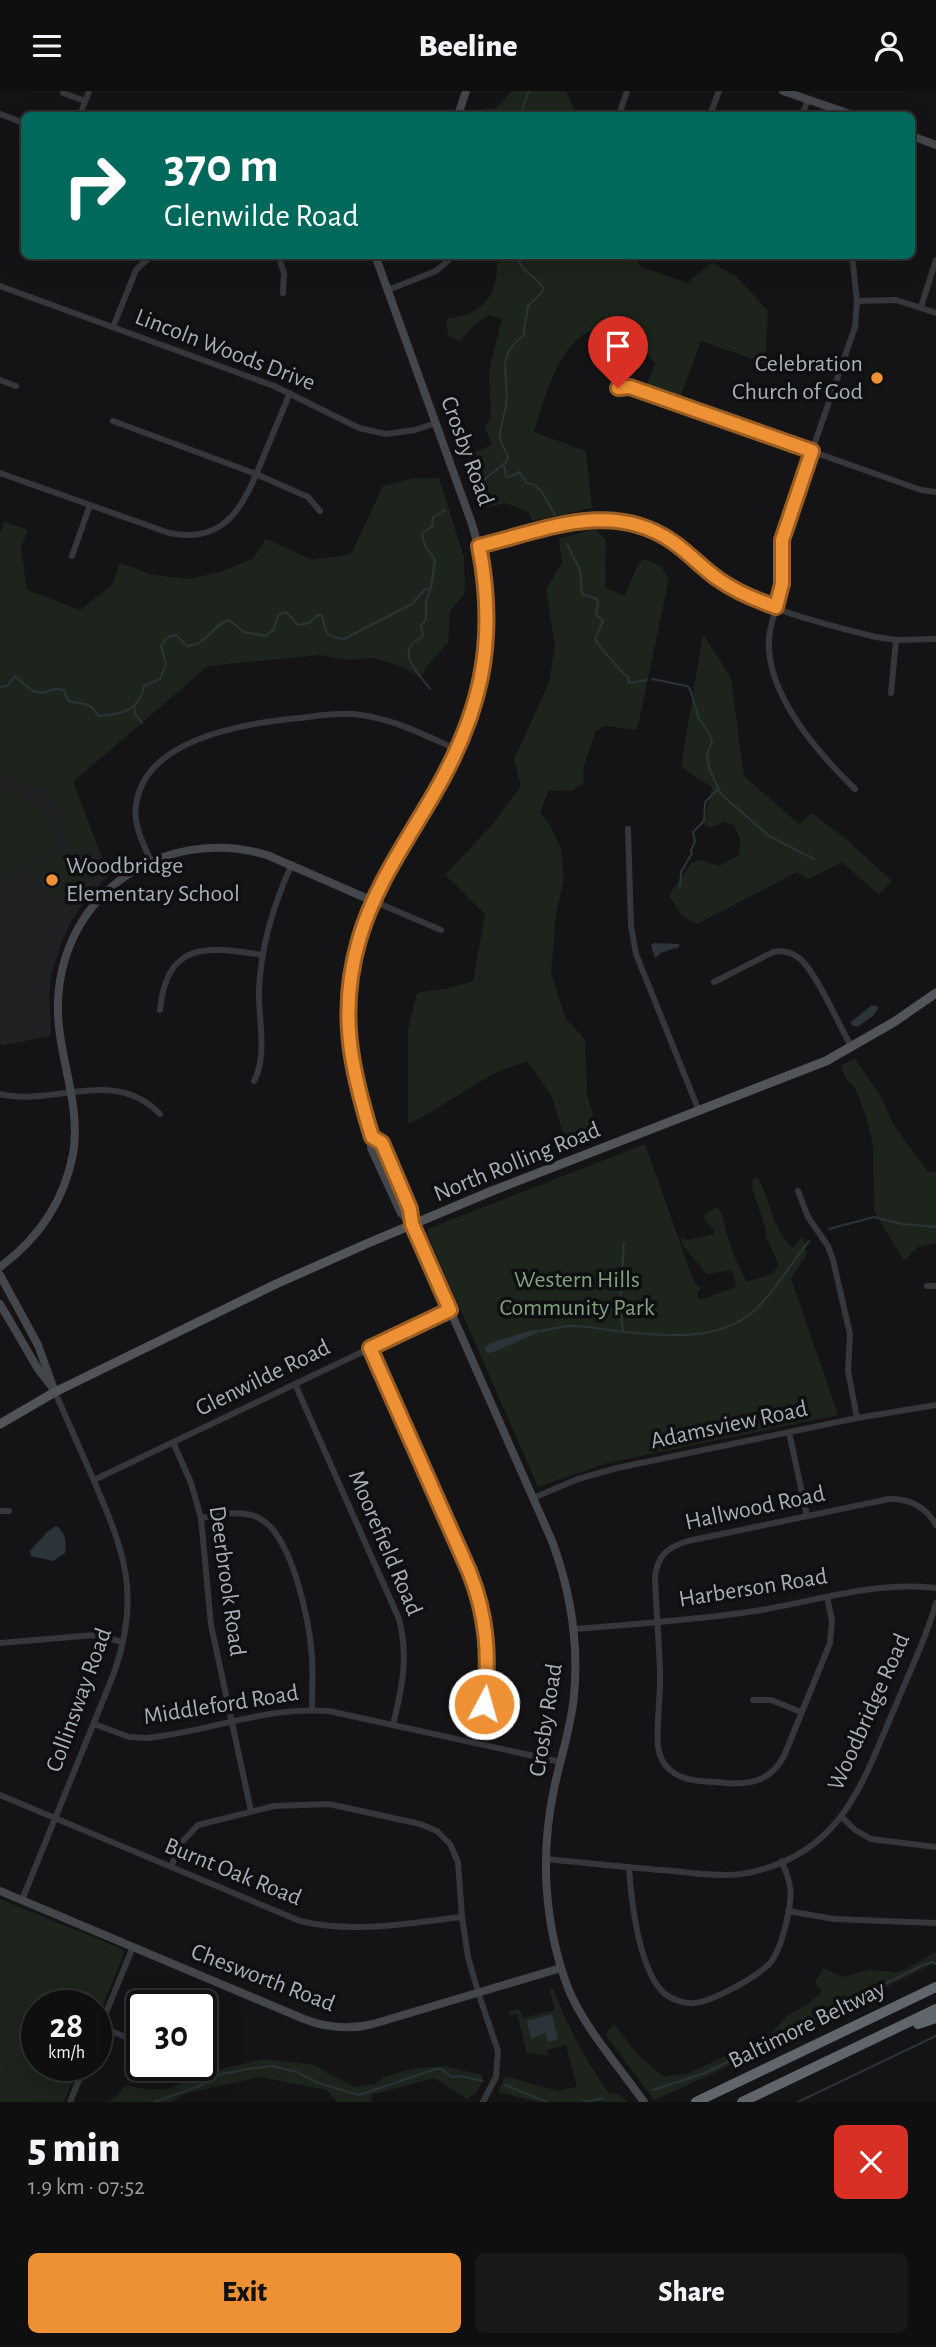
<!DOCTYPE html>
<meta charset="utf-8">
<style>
body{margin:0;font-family:"Alegreya Sans",sans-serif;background:#181819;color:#f1f3f6;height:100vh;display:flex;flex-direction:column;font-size:26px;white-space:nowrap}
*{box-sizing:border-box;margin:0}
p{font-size:23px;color:#9b9c9f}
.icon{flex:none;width:38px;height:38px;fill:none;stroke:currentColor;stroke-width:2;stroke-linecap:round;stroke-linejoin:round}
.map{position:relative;height:2011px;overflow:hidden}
.sheet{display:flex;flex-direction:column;background:#0f0f10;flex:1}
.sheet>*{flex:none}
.banner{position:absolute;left:21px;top:21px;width:894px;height:147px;border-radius:10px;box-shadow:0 7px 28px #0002,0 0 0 2px #2f2f30;background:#00695c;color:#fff;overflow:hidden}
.speed{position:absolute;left:21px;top:1899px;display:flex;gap:14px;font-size:35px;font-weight:700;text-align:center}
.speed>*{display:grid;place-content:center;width:91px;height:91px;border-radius:50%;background:#0f0f10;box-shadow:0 7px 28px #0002,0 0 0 2px #2f2f30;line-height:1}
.speed small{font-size:18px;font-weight:400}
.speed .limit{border:4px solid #111;border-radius:10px;background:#fff;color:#111}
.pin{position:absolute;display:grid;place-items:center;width:60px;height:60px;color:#fff;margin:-72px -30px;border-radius:50% 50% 50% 0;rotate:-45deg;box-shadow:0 0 7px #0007}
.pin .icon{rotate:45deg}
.me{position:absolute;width:77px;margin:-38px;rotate:6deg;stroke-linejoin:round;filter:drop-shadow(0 0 5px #0008)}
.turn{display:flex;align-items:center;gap:24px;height:147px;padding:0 28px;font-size:32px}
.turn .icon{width:91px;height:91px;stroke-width:2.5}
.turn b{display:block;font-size:49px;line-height:60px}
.round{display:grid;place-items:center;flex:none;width:74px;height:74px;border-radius:10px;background:#181819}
.summary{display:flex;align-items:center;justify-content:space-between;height:119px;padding:0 28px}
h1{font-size:42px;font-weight:800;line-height:52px}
.action{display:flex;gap:14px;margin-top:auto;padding:14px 28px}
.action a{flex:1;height:80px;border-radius:10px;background:#ee9034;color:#111;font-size:28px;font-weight:800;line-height:80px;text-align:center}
.action a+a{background:#181819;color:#f1f3f6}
header{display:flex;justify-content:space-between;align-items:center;height:91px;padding:0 28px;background:#0f0f10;font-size:32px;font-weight:800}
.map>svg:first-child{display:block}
.built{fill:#202123}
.green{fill:#1c241c}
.water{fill:#2b3539}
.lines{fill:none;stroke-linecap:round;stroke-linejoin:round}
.stream{stroke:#2b3539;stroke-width:2}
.street{stroke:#35373b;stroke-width:6}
.secondary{stroke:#43464b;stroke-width:8}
.primary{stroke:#51555a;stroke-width:9}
.highway{stroke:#61666c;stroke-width:10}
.route-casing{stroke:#9b5e22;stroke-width:18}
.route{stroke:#ee9034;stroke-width:12}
.poi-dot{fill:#ee9034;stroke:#0f0f11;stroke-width:2.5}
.labels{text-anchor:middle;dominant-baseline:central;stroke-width:7;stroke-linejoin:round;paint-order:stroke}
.street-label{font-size:24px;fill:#a6aeb6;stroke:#0f0f11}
.poi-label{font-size:24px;fill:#a6aeb6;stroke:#0f0f11;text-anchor:end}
.park-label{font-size:24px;fill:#81a17d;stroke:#0f0f11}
</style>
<header><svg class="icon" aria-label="menu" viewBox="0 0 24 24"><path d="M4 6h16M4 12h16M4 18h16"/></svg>Beeline<svg class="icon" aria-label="person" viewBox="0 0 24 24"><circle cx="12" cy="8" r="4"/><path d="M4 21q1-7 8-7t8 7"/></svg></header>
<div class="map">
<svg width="936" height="2011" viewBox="0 0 936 2011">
<rect width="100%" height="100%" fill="#141416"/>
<polygon class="built" points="49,630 109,784 87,807 70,832 62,850 52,881 49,902 51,945 4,954 0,953 0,632"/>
<g class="green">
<polygon points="512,0 566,0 575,20 570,24 472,24 474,20 496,17"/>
<path d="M 497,164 L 633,165 L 642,176 L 687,192 L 712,171 L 737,186 L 768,220 L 765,272 L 701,250 L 680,307 L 647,294 L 655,272 L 640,256 L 615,235 C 608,236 599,236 593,239 C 558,251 544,310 534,341 L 586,360 L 592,417 L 532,430 L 529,421 L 505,412 L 487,417 L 467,364 L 492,354 L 485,336 L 491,326 L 489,280 L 502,228 L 488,224 L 473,235 L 460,250 L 448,245 L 446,228 C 485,223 499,204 497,164 Z"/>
<polygon points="413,387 439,387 464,466 465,502 450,520 448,552 426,576 421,587 398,574 373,567 346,569 320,564 208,575 73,691 91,737 91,764 71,756 61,720 50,701 0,681 0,442 4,431 28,439 21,457 27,499 80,519 112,494 120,472 153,484 188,488 220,481 252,468 266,448 312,469 351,463 383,395"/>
<path d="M 595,438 L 606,449 L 605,497 L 625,505 L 638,473 L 644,468 L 661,475 L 669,488 L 637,639 L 605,635 L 596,640 L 583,677 L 584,691 L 572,700 L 549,699 L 540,721 L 551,736 L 561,757 L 564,789 L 556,822 L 551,882 L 566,928 L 585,948 L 587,1004 L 597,1036 L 566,1052 L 552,1006 L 528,971 C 486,979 449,1015 408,1033 L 408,939 L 417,902 L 449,897 L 473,890 L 485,823 L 445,784 L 491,735 L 521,695 L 514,668 L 549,592 L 555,555 L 546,498 L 562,472 L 559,448 Z"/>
<polygon points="703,543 731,587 744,685 799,733 812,722 847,749 892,790 879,804 842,771 808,788 797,781 697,833 681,824 669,804 692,771 703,769 719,775 739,764 740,748 734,734 725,731 709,737 704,733 712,696 695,686 681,675"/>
<path d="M 0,697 C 14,704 47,716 52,731 C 55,739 55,750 56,759 L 0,788 Z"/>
<polygon points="67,757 85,786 53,806 35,777"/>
<polygon points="854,967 882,1007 892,1031 927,1080 936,1081 936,1152 918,1156 904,1170 874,1120 873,1054 866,1025 855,997 845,986 841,975"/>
<path d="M 645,1053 L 694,1191 L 701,1197 L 697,1202 L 700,1209 L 736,1196 L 732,1179 L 707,1183 L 683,1155 L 681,1147 L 687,1149 L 714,1143 L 714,1138 L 705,1129 L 704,1124 L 717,1116 C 723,1123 723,1128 725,1137 C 731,1156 737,1175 747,1191 L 772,1183 L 779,1174 L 766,1146 L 766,1139 L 752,1097 L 753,1088 L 758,1087 C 772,1112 771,1137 793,1157 L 803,1145 L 807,1163 L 791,1187 L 838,1324 L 607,1372 L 538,1396 L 428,1144 L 427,1138 Z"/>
<polygon points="0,1808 120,1857 124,1862 96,1932 96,1914 37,1914 37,1974 79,1974 64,2011 0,2011"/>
<polygon points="936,1861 936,1871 706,1986 654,2009 605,1943 614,1933 638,1964 663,1985 687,1983 768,1945 787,1925 808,1913 822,1901 815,1891 823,1877 842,1886 868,1879 897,1881 908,1877"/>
<path d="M 549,1896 L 553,1898 C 566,1931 587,1973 609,2002 L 619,2003 L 628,2011 L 538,2011 L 498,2001 L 505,1985 L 558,2000 L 577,1996 L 566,1954 L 547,1959 L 548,1965 L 531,1962 L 527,1963 L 517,1923 L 510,1925 L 509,1920 L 520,1918 L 523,1927 L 555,1919 Z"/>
<polygon points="263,1968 315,1974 327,1982 355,1996 375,1993 386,1985 417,1977 444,1975 482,1984 483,1988 478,2000 467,2008 434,1987 371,2004 372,2011 337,2011 327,1999 259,1986 184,2003 173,2011 108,2011 117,2005 126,1994 149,1999 168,1998 213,1980"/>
</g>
<g class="water">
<polygon points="655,852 679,853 679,856 661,862 655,867 651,854"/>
<polygon points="872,914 879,916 873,925 857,936 852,934 851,931"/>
<polygon points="533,1239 541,1240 494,1261 487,1262 485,1257 490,1252"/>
<path d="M 56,1435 C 65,1439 67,1453 65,1462 L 53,1470 L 31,1465 L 30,1460 L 46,1442 Z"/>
<polygon points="552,1923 558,1948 548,1951 545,1942 531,1948 527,1930"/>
</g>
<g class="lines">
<g class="stream">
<polyline points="520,24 529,0"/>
<polyline points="504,375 506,385 509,386 519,381 527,392 533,393 542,401 555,424"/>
<path d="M 479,393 L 507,370 L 508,366 C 506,359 501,355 500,346 C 499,336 505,325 506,314 C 510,285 494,267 523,245 L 528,215 L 542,201 L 543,197 C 534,182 523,185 517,164"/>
<path d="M 567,453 L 580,479 L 582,503 L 597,508 L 598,511 L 596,524 L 603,530 L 595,548 C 598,554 623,583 628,586 L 629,592 L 647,589"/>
<path d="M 430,500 L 426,510 L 426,529 L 421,534 L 423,545 C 419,548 412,552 410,556 C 403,569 423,588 430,598"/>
<polyline points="652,588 687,595 690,598 699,628 709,642 712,651 707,663 709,677 721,703 769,745 814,768"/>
<path d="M 0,596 L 7,595 L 15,585 C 23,591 33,605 46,601 C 53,599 56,597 64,599 C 68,619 80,607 91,616 C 94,619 96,622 99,625 C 123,623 139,620 144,595 L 160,588 L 166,573 L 161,555 C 165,548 168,545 176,544 L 187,555 C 207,554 214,532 229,529 L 244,541 L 266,545 L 274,538 L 278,524 L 286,521 L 298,534 L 309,532 L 318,524 L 322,524 C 326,541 324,546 344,548 L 412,513 L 424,499 L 431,497 L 435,469 L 425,455 L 422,442 L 432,436 L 433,426 L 445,419"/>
<polyline points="134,615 135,623 142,632"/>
<polyline points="680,795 681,781 692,762 691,759 695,751 693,741 704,730 705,711 718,698"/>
<polyline points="829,1138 874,1126 903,1133 936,1136"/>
<path d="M 541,1240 C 552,1238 563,1235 573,1235 C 588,1235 602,1238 616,1240 C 661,1245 721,1252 756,1218 C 777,1198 791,1172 809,1150"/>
<polyline points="623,1240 620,1216 624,1152"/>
<polyline points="505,1994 547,2011"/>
<polyline points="653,1999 705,1982 923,1874 932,1871 936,1873"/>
<polyline points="154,2011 200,1995 212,1985 248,1978 272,1975 297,1981 318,1992 359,2004 436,1978 441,1978 452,1986 460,1985 483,1990"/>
<polyline points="583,2011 604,2007"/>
<polyline points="798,2011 936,1945"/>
</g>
<g class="street">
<polyline points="64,0 63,2 85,10"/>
<polyline points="0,23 24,32"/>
<polyline points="80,24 89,0"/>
<polyline points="619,24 627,0"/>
<polyline points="710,24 719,0"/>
<polyline points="802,24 808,9"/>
<polyline points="278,164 284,182 283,202"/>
<path d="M 852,164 L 857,210 L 855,236 L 787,432 C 781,455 784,473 781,496 C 779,513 770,530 769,548 C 766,603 818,662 855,698"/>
<polyline points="0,195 274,295 359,337 386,343 415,339 436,332"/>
<polyline points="388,199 436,180 450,168"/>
<polyline points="857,210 896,209 936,222"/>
<polyline points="921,216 936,169"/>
<polyline points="113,236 136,179 152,164"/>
<polyline points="0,289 16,295"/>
<polyline points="618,297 630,296 921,399 936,401"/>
<polyline points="113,330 256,383 308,406 320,420"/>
<path d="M 0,382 L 169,442 C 227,454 244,413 263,367 C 272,345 281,323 290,302"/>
<path d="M 479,455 C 518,445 576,425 615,428 C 668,433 695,478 738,501 C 779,522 832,535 876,546 L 896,549 L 936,548"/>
<polyline points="72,465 90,414"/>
<polyline points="891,602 896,549"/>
<polyline points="628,738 631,835 636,863 699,1020"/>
<path d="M 151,770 C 143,752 133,734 136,714 C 145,647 246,632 299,627 C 316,625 335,622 352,623 C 391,626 424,644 458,659"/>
<polyline points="373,810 441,839"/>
<path d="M 714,891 L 773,861 C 782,859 791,861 799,867 C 815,879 840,936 852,957"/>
<path d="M 160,919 C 167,848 209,856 263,864"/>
<path d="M 254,990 C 268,964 258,928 259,899 C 261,854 273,814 292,773"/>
<path d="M 0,1003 C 55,1016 113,975 160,1023"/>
<polyline points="798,1100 808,1126 828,1155 833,1169 850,1243 848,1280 857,1327"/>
<polyline points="927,1195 936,1195"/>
<path d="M 370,1257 L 469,1480 C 493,1541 490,1590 474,1652"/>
<path d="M 295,1293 L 399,1528 C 409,1566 402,1597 393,1634"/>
<polyline points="789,1341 807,1425"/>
<polyline points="173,1351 191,1392 201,1427 211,1534 251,1720"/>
<polyline points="94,1389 450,1219"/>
<polyline points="533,1407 578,1388 617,1377 857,1327 936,1314"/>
<polyline points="0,1420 9,1420"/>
<path d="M 201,1427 C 219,1424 242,1418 259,1427 C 293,1445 309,1530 312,1565 C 313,1583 312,1601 312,1619"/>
<path d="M 827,1506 L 832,1529 L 830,1552 L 784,1665 C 771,1689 752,1694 726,1692 C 707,1690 685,1692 670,1679 C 663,1673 659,1664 658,1655 C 656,1631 661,1605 660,1581 C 659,1549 656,1517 655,1485 C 658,1464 668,1456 688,1450 L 889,1408 C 909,1407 926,1416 936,1434"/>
<path d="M 575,1538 C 635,1533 696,1529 756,1520 C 816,1510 875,1490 936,1497"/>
<polyline points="0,1552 94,1544 123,1551"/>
<polyline points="753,1609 771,1609 801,1621"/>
<path d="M 94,1633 L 129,1646 L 147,1647 C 209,1641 265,1615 329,1620 L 561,1671"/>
<path d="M 0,1704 L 300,1830 C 354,1843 408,1832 462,1826"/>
<polyline points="842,1726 855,1739 871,1748 936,1756"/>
<path d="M 546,1768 C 588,1772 630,1777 673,1780 C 695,1782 719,1786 742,1783 C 840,1766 861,1696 895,1616 C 909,1582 926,1548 936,1512"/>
<polyline points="171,1776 181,1752 198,1734 274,1715 329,1713 420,1733 437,1740 450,1753 458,1771 462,1826 468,1866 478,1901 498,1960 496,1986 483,2011"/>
<path d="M 629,1776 C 631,1809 639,1881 665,1903 C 673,1909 685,1913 695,1912 C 713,1910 764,1883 773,1868 C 782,1854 793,1812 790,1796 C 789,1787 785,1779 782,1770"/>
<path d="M 22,1809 L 114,1582 C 141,1505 125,1462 94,1390 C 81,1360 68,1330 55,1301"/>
<polyline points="788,1820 834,1828 936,1832"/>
<polyline points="101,1936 140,1952"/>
<polyline points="96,1946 133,1856"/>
<polyline points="70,2011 85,1974"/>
</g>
<g class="secondary">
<polyline points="783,0 853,24"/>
<polyline points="458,24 466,0"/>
<polyline points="912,45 936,54"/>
<path d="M 375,164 L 472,433 C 506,547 481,627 421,725 C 396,766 369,807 358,854 C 348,895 345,939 353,980 C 357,1004 374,1035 371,1057 L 401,1122 L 412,1133"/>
<path d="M 372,1047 L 382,1052 L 410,1118 L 412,1133 L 552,1450 C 571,1501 579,1551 574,1605 C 571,1637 560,1668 554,1698 C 540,1764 544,1833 568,1897 C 583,1935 620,1977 644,2011"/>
<path d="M 0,1176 C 38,1148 64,1110 73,1063 C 82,1012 56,962 58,911 C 62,801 165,734 267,764 L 373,810"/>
<polyline points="0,1184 38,1254 55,1301"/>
<polyline points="0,1213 38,1278 52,1296"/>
<path d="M 0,1800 L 304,1928 C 327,1937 349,1939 373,1933 L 561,1877"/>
</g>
<polyline class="primary" points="0,1333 55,1301 276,1193 366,1153 492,1100 826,970 894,931 936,902"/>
<g class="highway">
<polyline points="918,1933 936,1927"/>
<polyline points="696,2011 936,1896"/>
<polyline points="742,2011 936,1918"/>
</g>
</g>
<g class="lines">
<g class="route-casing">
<path id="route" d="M 484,1613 C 490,1566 487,1524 469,1480 L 370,1257 L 450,1219 L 412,1133 L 410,1118 L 382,1052 L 372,1046 C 351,978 338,921 359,849 C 374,797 404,754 431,708 C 481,624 498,551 479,455 C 545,439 612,408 673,451 C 689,462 702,477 718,488 C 736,501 756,509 776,516 L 782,493 L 782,449 L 812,360 L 630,296 L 618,297"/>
</g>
<use href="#route" class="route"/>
</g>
<g class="poi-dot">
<circle cx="877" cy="287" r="7"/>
<circle cx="52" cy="789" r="7"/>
</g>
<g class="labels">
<g class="street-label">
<text transform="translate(225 259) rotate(21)">Lincoln Woods Drive</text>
<text transform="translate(467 360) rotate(70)">Crosby Road</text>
<text transform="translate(517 1071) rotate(-22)">North Rolling Road</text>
<text transform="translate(263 1287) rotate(-26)">Glenwilde Road</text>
<text transform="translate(729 1334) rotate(-12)">Adamsview Road</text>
<text transform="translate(755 1417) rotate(-12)">Hallwood Road</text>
<text transform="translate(385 1452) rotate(67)">Moorefield Road</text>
<text transform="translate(227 1490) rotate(82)">Deerbrook Road</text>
<text transform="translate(753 1497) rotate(-9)">Harberson Road</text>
<text transform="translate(79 1609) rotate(-70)">Collinsway Road</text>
<text transform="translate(221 1614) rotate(-9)">Middleford Road</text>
<text transform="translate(869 1621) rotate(-66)">Woodbridge Road</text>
<text transform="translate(546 1629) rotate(-81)">Crosby Road</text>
<text transform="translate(233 1781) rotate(22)">Burnt Oak Road</text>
<text transform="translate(263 1887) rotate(21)">Chesworth Road</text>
<text transform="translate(807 1934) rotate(-26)">Baltimore Beltway</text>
</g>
<g class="poi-label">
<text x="863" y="273">Celebration<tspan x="863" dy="28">Church of God</tspan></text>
<text x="66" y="775" text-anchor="start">Woodbridge<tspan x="66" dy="28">Elementary School</tspan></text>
</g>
<g class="park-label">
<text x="577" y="1189">Western Hills<tspan x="577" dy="28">Community Park</tspan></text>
</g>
</g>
</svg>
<div class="speed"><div>28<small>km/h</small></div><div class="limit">30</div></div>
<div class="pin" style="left:618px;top:297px;background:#d93025"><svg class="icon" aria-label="arrive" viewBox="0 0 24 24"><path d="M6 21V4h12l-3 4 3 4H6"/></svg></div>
<svg class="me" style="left:484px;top:1613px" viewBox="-20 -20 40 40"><circle r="17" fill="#ee9034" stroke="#fff" stroke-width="3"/><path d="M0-11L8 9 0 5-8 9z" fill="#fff"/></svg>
<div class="banner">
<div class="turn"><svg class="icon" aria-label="right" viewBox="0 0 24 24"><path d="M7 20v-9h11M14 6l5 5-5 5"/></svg><div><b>370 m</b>Glenwilde Road</div></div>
</div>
</div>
<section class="sheet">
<div class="summary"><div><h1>5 min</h1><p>1.9 km · 07:52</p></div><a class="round" style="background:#d93025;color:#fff"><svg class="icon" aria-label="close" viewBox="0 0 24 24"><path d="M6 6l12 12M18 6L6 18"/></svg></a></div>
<div class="action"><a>Exit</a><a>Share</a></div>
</section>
